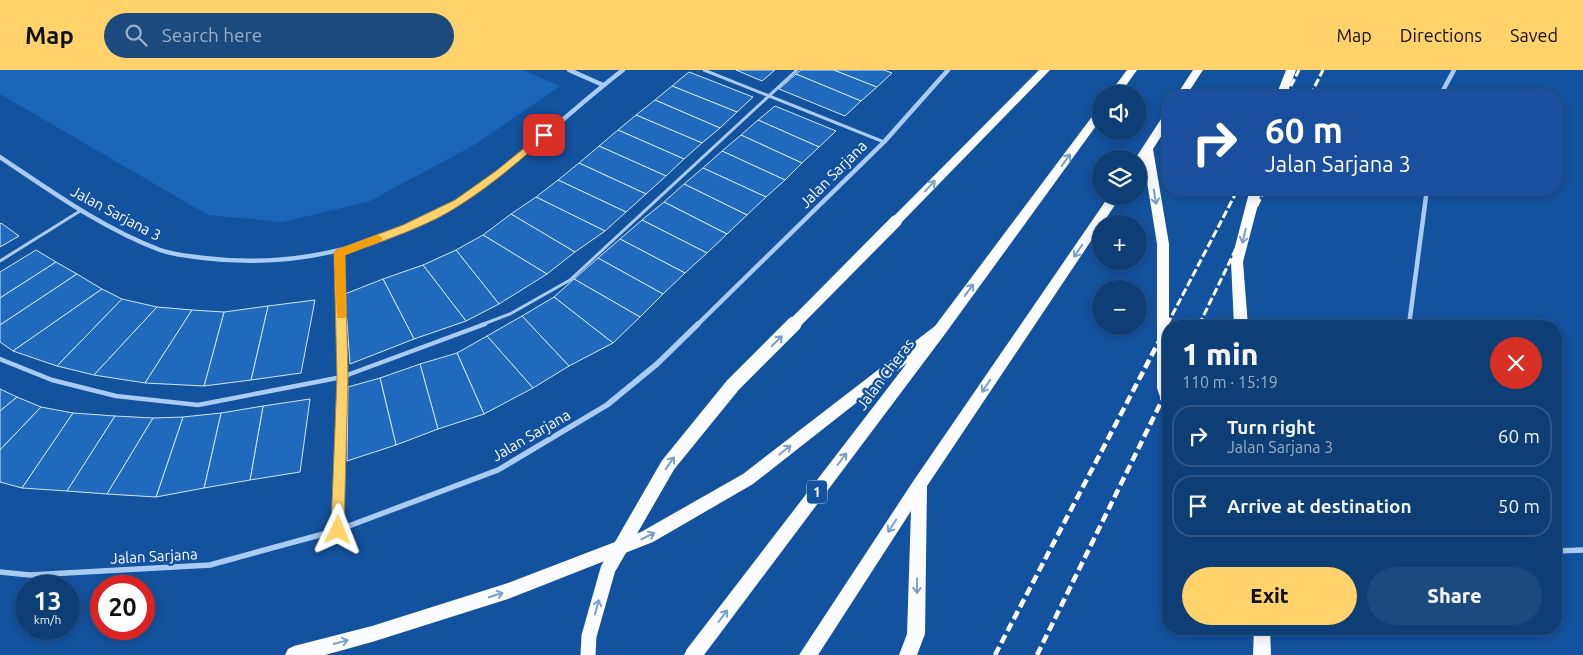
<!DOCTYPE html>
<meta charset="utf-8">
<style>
body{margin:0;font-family:Ubuntu,sans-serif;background:#1c497e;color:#f1f3f6;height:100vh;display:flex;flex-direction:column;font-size:19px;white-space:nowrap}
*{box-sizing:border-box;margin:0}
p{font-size:16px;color:#9baec5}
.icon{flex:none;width:28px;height:28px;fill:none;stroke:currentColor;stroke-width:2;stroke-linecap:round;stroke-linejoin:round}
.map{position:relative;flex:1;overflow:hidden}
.sheet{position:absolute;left:1162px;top:250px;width:400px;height:315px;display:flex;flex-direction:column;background:#0e3e76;border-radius:20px;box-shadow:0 2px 12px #0003,0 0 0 1px #2e5788}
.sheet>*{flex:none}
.hud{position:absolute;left:1162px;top:20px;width:400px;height:105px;border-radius:20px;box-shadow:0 2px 12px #0003,0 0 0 1px #2e5788;background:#1a4fa0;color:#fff;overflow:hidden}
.buttons{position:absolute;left:1092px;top:15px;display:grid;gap:10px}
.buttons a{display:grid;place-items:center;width:55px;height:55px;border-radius:50%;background:#0e3e76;box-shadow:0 2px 12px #0003,0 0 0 1px #2e5788;font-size:25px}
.speed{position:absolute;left:15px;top:505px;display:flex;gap:10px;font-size:25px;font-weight:700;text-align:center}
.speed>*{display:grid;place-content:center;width:65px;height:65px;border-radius:50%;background:#0e3e76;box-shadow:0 2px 12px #0003,0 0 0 1px #2e5788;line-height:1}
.speed small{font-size:12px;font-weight:400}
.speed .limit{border:8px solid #d22;background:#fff;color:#111}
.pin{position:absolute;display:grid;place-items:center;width:42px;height:42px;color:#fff;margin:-21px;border-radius:10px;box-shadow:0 2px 8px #0006}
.me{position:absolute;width:55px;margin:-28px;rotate:2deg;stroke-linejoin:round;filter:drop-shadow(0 0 4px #0008)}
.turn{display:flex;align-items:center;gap:18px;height:105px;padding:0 20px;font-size:22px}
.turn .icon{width:65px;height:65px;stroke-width:2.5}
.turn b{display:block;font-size:35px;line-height:42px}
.round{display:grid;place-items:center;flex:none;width:52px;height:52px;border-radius:26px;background:#1c497e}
.head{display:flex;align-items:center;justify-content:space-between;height:85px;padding:0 20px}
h1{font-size:30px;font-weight:800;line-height:38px}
.action{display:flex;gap:10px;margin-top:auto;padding:10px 20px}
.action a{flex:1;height:58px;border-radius:30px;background:#ffd26c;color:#111;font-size:20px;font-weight:800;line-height:58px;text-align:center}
.action a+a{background:#1c497e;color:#f1f3f6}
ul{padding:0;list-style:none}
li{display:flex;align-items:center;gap:15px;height:62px;margin:0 10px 8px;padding:0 10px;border:2px solid #2e5788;border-radius:20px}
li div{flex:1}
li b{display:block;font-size:19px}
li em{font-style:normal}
header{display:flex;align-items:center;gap:30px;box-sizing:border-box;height:70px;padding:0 25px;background:#ffd26c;color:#111}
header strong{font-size:24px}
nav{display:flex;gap:28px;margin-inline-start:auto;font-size:18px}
.search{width:350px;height:45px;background:#1c497e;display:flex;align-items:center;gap:12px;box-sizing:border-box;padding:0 18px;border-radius:28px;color:#9baec5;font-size:19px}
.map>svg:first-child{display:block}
.green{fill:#1b64b8}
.building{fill:#2169bd;stroke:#d2e6fe}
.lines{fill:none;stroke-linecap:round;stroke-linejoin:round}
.service-far1{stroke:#a9ccf4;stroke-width:3}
.service{stroke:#a9ccf4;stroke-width:4.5}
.minor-far1{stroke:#a9ccf4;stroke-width:4.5}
.minor{stroke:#a9ccf4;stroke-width:5.5}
.trunk{fill:#fafcff;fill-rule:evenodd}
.rail-far1{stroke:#fff;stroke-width:3;stroke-dasharray:8 3;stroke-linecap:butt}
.rail{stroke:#fff;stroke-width:4.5;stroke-dasharray:9 4.5;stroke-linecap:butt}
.trunk-bridge-far1{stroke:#fafcff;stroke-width:12}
.trunk-bridge{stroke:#fafcff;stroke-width:15}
.oneway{stroke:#7b9eca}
.route{fill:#ffd26c;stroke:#a68846}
.slow{fill:#f59e0b}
.labels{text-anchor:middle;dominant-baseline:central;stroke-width:5;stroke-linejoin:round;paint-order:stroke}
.shield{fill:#13529e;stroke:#b8cbe2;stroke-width:1}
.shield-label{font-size:14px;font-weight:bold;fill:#fff}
.street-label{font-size:15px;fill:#fff;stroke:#13529e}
</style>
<header>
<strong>Map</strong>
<div class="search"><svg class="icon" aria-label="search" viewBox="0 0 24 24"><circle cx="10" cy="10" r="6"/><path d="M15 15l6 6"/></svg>Search here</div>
<nav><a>Map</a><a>Directions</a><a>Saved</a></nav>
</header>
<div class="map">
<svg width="1583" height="585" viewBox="0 0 1583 585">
<rect width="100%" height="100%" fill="#13529e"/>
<polygon class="green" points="0,0 523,0 560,16 476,74 368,132 282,152 208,145 0,24"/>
<g class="building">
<polygon points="736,0 775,0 762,11"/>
<polygon points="801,0 834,0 877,17 861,31 796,4"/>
<polygon points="834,0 884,0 892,3 877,17"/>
<polygon points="689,2 753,27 737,42 672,16"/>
<polygon points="796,4 861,31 845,46 779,19"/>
<polygon points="672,16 737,42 720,58 655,30"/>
<polygon points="655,30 720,58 702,73 636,45"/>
<polygon points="775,36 836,61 819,77 758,50"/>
<polygon points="636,45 702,73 684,89 618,60"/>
<polygon points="758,50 819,77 802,93 741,65"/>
<polygon points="618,60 684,89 666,106 599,76"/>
<polygon points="741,65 802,93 785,110 722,81"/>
<polygon points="599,76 666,106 646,124 579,93"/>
<polygon points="722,81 785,110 766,127 703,98"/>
<polygon points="579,93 646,124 626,142 558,110"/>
<polygon points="703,98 766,127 747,145 684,114"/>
<polygon points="558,110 626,142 605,161 536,127"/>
<polygon points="684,114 747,145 727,164 664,132"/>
<polygon points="536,127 605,161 575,182 511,144"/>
<polygon points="664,132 727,164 707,183 642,150"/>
<polygon points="511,144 575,182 547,204 483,165"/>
<polygon points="642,150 707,183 685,203 620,169"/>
<polygon points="1,153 19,166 0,177 0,154"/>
<polygon points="483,165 547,204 499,234 456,180"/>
<polygon points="620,169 685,203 663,224 598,188"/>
<polygon points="36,180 56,192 0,228 0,202"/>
<polygon points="456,180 499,234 466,251 423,195"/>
<polygon points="598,188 663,224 640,247 574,209"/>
<polygon points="56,192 77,204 0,255 0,228"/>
<polygon points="423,195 466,251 414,269 383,209"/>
<polygon points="77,204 102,219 13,281 0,272 0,255"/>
<polygon points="383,209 414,269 350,294 345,224"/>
<polygon points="574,209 640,247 613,273 554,227"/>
<polygon points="102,219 122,229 57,296 13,281"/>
<polygon points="554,227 613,273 569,296 522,246"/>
<polygon points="122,229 157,237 94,305 57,296"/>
<polygon points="315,230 301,303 251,310 268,236"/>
<polygon points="268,236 251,310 204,316 224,242"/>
<polygon points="157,237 192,240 145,313 94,305"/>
<polygon points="192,240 224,242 204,316 145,313"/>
<polygon points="522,246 569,296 533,318 487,266"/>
<polygon points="487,266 533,318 484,344 457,283"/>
<polygon points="457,283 484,344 438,359 420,294"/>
<polygon points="420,294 438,359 396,375 380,308"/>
<polygon points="380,308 396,375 347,391 348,317"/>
<polygon points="0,319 17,327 0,341"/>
<polygon points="17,327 41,337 0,380 0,341"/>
<polygon points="310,329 300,402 250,410 263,336"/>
<polygon points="263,336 250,410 204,418 221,343"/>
<polygon points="41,337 73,343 22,418 0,412 0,380"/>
<polygon points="73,343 115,346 67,421 22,418"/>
<polygon points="221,343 204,418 156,427 183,347"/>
<polygon points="115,346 153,348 107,424 67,421"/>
<polygon points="183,347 156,427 107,424 153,348"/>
</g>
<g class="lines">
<g class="service-far1">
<polyline points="704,0 884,72"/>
<polyline points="339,183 341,255"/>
<polyline points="0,191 80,141"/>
<polyline points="481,255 510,244 570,210 797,0"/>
</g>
<g class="service">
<polyline points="0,289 52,310 116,326 198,335 342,307 485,254"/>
<polyline points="338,460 342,307 341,254"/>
</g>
<g class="minor-far1">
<polyline points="569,0 603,15"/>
<polyline points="1440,26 1454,0"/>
<path d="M 0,87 C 51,121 102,158 160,180 C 174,185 190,186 204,188 C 278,197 346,185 414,154 C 428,147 444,141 458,132 C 517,94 567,43 623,0"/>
<polyline points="697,255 884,72 948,0"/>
<polyline points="1409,255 1427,119"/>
</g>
<g class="minor">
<polyline points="1409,256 1409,254"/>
<polyline points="1556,481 1583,480"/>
<polyline points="0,502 30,505 210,495 338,460 498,400 607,335 657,294 698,254"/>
</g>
<g class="trunk">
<polygon points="1039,0 1050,0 900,154 892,154 890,151 892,148"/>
<polygon points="1127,0 1137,0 1120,24 1109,24"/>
<polygon points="1193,0 1203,0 1186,26 1176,26"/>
<polygon points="1286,0 1296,0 1286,26 1276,26"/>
<polygon points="1101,39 1101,49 945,264 704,585 684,585 687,579 907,293 753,414 653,472 508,529 372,572 325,585 285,585 288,579 294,576 372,556 508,513 641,462 743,404 935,256 1097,40"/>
<polygon points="1169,42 1169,54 1153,79 1169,174 1169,341 1164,339 1157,318 1157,174 1144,93 1139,95 1139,89 1135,89 1165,43"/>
<polygon points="1250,119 1262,119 1243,192 1248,256 1234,256 1231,192"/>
<polygon points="1109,126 1121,126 927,416 925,564 917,585 899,585 907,564 911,441 818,585 799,585 914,410"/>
<polygon points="1254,559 1270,559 1271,585 1253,585"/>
</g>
<g class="rail-far1">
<polyline points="1286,26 1299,0"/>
<polyline points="1310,26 1323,0"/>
<polyline points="1167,255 1238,119"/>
<polyline points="1199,255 1265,119"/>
</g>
<g class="rail">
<polyline points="1198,256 1199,254"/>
<polyline points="995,585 1168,254"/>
<polyline points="1037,585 1169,316"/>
</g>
<polyline class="trunk-bridge-far1" points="793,255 896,151"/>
<polyline class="trunk-bridge" points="588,585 589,566 608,499 668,395 733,315 794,254"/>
</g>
<defs><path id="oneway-shaft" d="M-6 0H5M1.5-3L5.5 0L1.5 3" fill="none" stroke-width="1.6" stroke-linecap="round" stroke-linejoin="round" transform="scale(1.25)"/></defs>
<g class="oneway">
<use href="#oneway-shaft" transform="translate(1066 90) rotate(-54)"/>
<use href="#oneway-shaft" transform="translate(930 116) rotate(-46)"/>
<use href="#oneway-shaft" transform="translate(1155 127) rotate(81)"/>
<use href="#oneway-shaft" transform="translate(1244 166) rotate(104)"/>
<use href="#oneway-shaft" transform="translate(1078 181) rotate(124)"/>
<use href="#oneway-shaft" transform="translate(969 220) rotate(-54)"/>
<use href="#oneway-shaft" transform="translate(777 271) rotate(-45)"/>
<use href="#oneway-shaft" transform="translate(986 316) rotate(124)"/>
<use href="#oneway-shaft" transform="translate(785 380) rotate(-39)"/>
<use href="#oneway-shaft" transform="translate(842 389) rotate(-53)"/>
<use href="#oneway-shaft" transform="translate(670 393) rotate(-54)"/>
<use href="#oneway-shaft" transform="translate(892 456) rotate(123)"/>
<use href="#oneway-shaft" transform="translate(648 466) rotate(-26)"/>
<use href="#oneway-shaft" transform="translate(917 516) rotate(91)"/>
<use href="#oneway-shaft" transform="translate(496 525) rotate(-18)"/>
<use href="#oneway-shaft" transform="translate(597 537) rotate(-74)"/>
<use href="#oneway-shaft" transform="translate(723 546) rotate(-53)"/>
<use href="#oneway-shaft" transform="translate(341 572) rotate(-15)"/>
</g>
<path class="route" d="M 544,62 L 547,63 L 547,67 C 520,90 493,114 463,133 C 428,157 384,170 345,185 L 348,307 L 344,460 L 342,465 L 338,466 L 333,465 L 331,460 L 337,307 L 334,183 L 336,180 L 403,155 L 455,130 L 496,101 Z"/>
<polygon class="slow" points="378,165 383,168 381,171 345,185 346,245 345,248 337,248 334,183 336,180"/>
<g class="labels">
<rect class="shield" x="807" y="410.5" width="20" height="23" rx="4"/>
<g class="shield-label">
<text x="817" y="422">1</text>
</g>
<g class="street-label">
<text transform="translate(833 104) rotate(-45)">Jalan Sarjana</text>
<text transform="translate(116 143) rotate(28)">Jalan Sarjana 3</text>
<text transform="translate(885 304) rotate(-53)">Jalan Cheras</text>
<text transform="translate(531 365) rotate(-30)">Jalan Sarjana</text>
<text transform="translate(154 486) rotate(-3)">Jalan Sarjana</text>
</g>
</g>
</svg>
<div class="buttons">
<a><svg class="icon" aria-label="sound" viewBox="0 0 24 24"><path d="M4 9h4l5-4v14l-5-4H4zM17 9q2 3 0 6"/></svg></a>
<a><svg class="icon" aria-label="layers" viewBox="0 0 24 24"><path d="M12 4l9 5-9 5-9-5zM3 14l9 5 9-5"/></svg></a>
<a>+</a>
<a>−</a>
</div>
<div class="speed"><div>13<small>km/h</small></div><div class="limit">20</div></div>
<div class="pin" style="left:544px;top:65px;background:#d93025"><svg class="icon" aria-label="arrive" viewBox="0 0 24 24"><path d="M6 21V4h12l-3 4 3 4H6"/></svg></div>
<svg class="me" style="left:338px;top:460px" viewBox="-20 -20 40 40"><path d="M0-17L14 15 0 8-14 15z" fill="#ffd26c" stroke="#fff" stroke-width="4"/></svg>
<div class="hud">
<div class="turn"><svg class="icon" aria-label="right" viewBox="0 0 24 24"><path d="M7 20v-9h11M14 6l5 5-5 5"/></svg><div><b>60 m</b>Jalan Sarjana 3</div></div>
</div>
<section class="sheet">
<div class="head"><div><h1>1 min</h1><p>110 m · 15:19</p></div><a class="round" style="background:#d93025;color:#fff"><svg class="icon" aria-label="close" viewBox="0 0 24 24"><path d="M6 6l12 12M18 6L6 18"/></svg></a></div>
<ul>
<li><svg class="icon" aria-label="right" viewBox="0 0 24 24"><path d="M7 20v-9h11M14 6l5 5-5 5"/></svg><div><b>Turn right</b><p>Jalan Sarjana 3</p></div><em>60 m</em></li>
<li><svg class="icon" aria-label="arrive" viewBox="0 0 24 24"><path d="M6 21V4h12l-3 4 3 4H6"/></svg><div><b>Arrive at destination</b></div><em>50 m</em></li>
</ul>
<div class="action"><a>Exit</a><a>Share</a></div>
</section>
</div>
